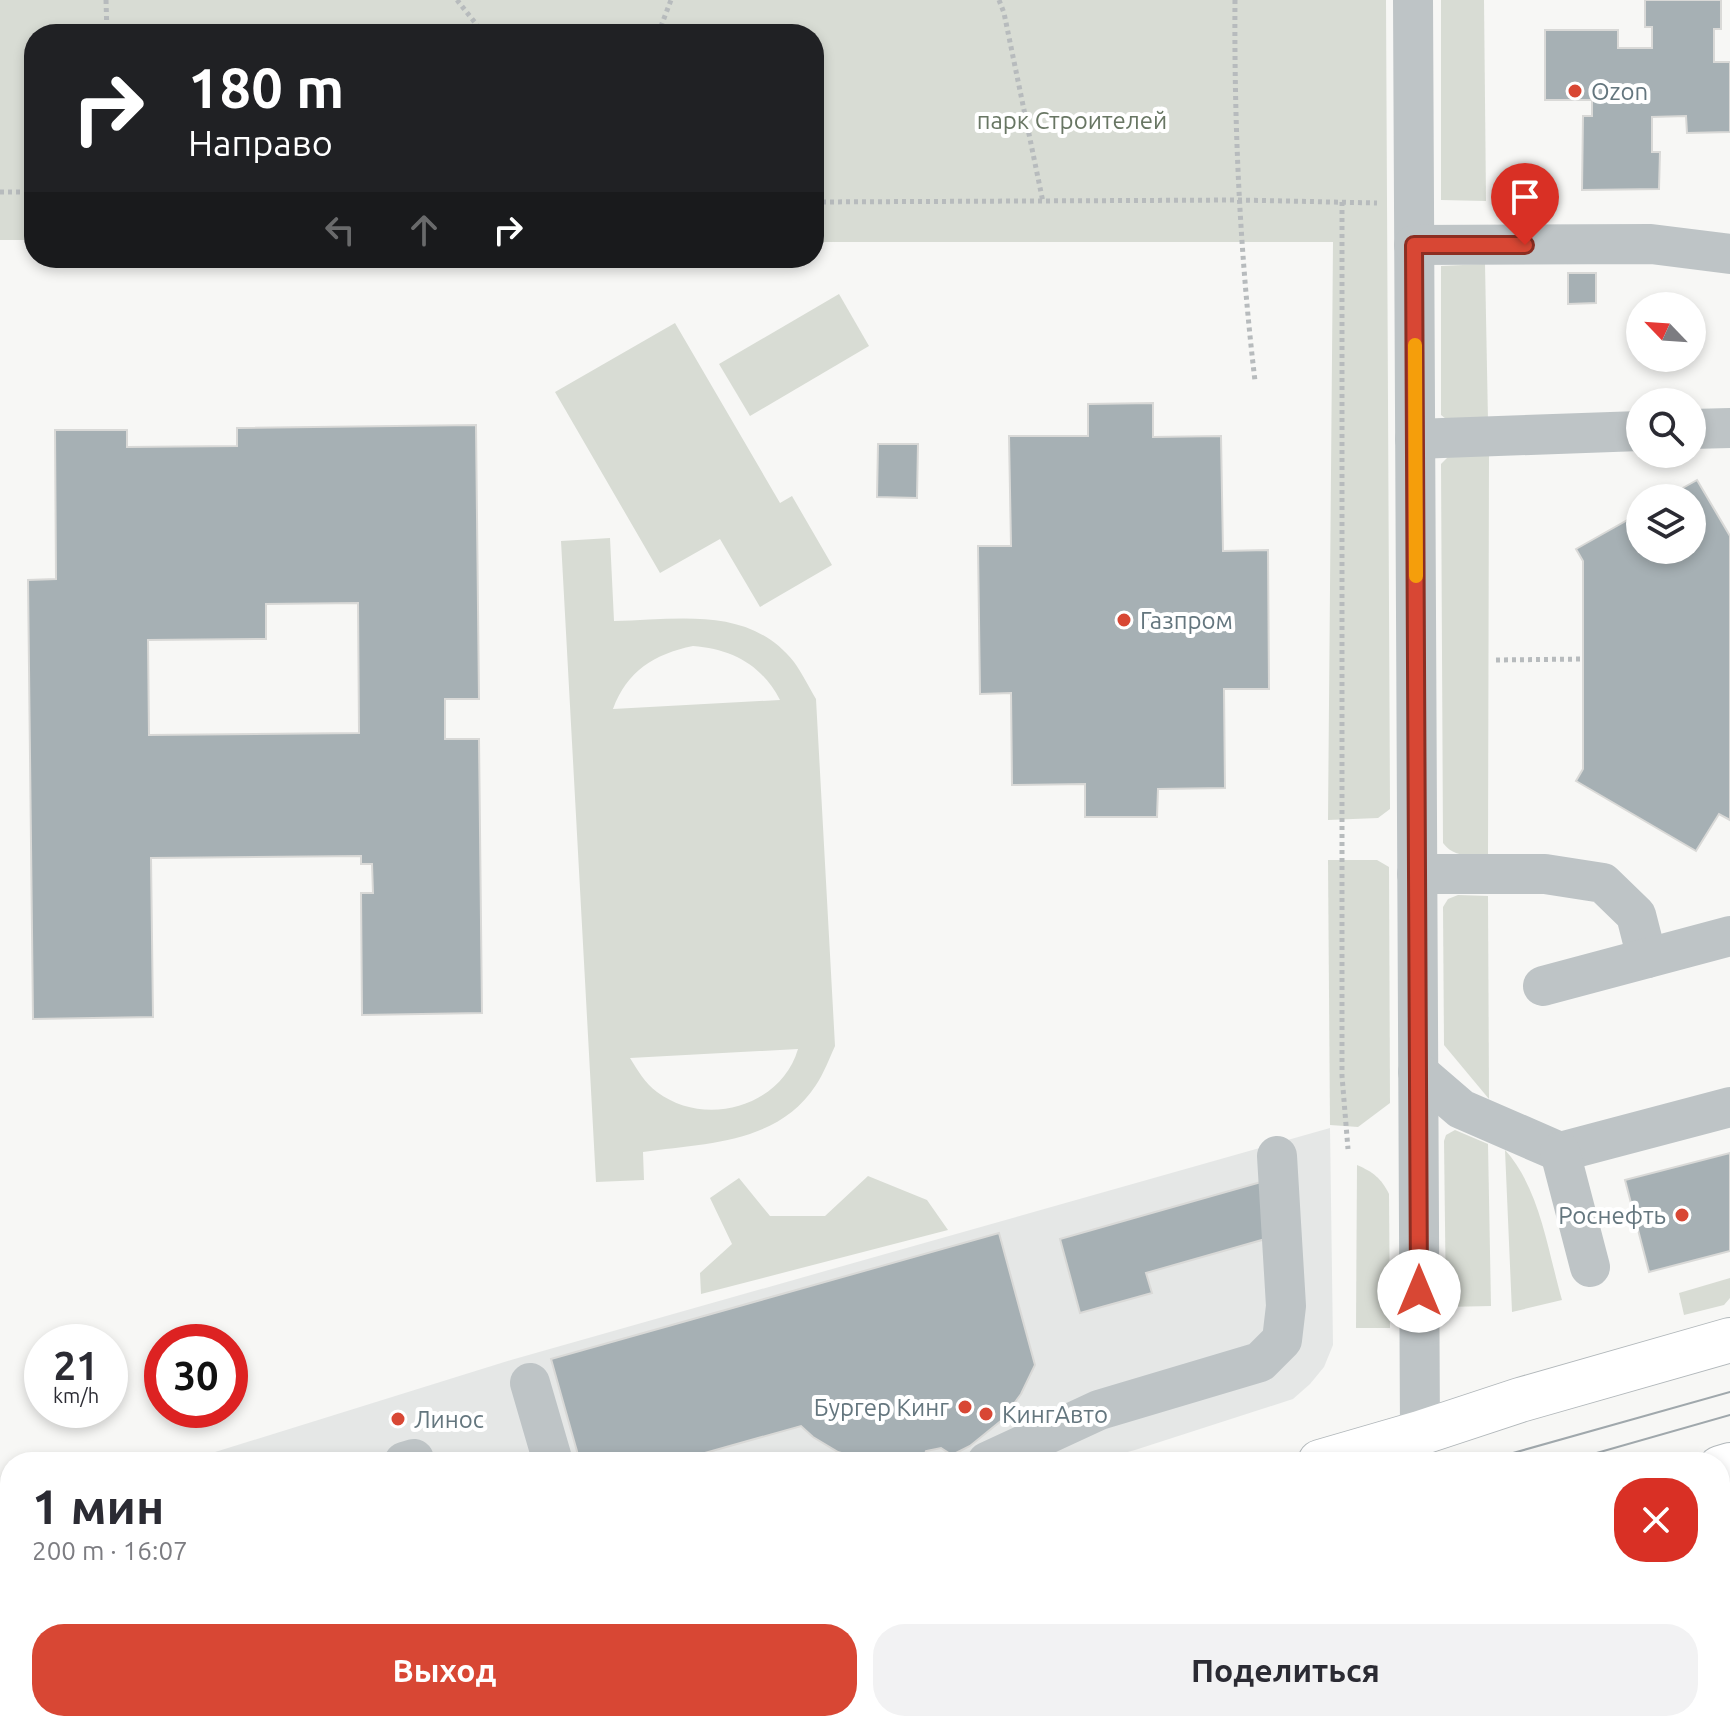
<!DOCTYPE html>
<html lang="ru">
<meta charset="utf-8">
<style>
body{margin:0;font-family:Ubuntu,sans-serif;background:#f2f2f3;color:#2b2b33;height:100vh;display:flex;flex-direction:column;font-size:30px;white-space:nowrap}
*{box-sizing:border-box;margin:0}
p{font-size:26px;color:#7c7c81}
.icon{flex:none;width:44px;height:44px;fill:none;stroke:currentColor;stroke-width:2;stroke-linecap:round;stroke-linejoin:round}
.map{position:relative;flex:1;overflow:hidden}
.details{position:absolute;left:0px;top:1452px;width:1730px;height:280px;display:flex;flex-direction:column;background:#fff;border-radius:32px 32px 0 0;box-shadow:0 4px 12px #0003}
.details>*{flex:none}
.top-card{position:absolute;left:24px;top:24px;width:800px;height:244px;border-radius:32px;box-shadow:0 4px 12px #0003;background:#202124;color:#fff;overflow:hidden}
.needle{width:52px;rotate:295deg}
.buttons{position:absolute;left:1626px;top:292px;display:grid;gap:16px}
.buttons a{display:grid;place-items:center;width:80px;height:80px;border-radius:50%;background:#fff;box-shadow:0 4px 12px #0003;font-size:40px}
.speed{position:absolute;left:24px;top:1324px;display:flex;gap:16px;font-size:40px;font-weight:700;text-align:center}
.speed>*{display:grid;place-content:center;width:104px;height:104px;border-radius:50%;background:#fff;box-shadow:0 4px 12px #0003;line-height:1}
.speed small{font-size:20px;font-weight:400}
.speed .limit{border:12px solid #d22;background:#fff;color:#111}
.pin{position:absolute;display:grid;place-items:center;width:68px;height:68px;color:#fff;margin:-82px -34px;border-radius:50% 50% 50% 0;rotate:-45deg;box-shadow:0 0 8px #0007}
.pin .icon{rotate:45deg}
.me{position:absolute;width:88px;margin:-44px;rotate:0deg;stroke-linejoin:round;filter:drop-shadow(0 0 6px #0008)}
.turn{display:flex;align-items:center;gap:28px;height:168px;padding:0 32px;font-size:36px}
.turn .icon{width:104px;height:104px;stroke-width:2.5}
.turn b{display:block;font-size:56px;line-height:68px}
.lanes{display:flex;align-items:center;height:76px;padding:0 32px;background:#0003;justify-content:center;gap:40px;direction:ltr}
.lanes .off{opacity:.35}
.round{display:grid;place-items:center;flex:none;width:84px;height:84px;border-radius:32px;background:#f2f2f3}
.overview{display:flex;align-items:center;justify-content:space-between;height:136px;padding:0 32px}
h1{font-size:48px;font-weight:600;line-height:60px}
.action{display:flex;gap:16px;margin-top:auto;padding:16px 32px}
.action a{flex:1;height:92px;border-radius:32px;background:#d84734;color:#fff;font-size:32px;font-weight:600;line-height:92px;text-align:center}
.action a+a{background:#f2f2f3;color:#2b2b33}
.map>svg:first-child{display:block}
.built{fill:#e5e7e6}
.green{fill:#d8dcd4;fill-rule:evenodd}
.building{fill:#a6b0b4;stroke:#d9d9d7;stroke-width:2;fill-rule:evenodd}
.lines{fill:none;stroke-linecap:round;stroke-linejoin:round}
.major-casing{stroke:#b2b8bb;stroke-width:46}
.path{stroke:#b7bbbd;stroke-width:5;stroke-dasharray:4 4;stroke-linecap:butt}
.minor{stroke:#bec4c6;stroke-width:40}
.major{stroke:#fff;stroke-width:44}
.tram{stroke:#a0a8ac;stroke-width:2}
.route-casing{stroke:#8c2e22;stroke-width:20}
.route{stroke:#d84734;stroke-width:14}
.slow{stroke:#f59e0b;stroke-width:14}
.poi-dot{fill:#d84734;stroke:#fff;stroke-width:3}
.labels{text-anchor:middle;dominant-baseline:central;stroke-width:8;stroke-linejoin:round;paint-order:stroke}
.poi-label{font-size:24px;fill:#64767e;stroke:#fff;text-anchor:start}
.park-label{font-size:24px;fill:#687663;stroke:#fff}
</style>
<div class="map">
<svg width="1730" height="1732" viewBox="0 0 1730 1732">
<rect width="100%" height="100%" fill="#f7f7f5"/>
<g class="built">
<polygon points="1330,1128 1333,1345 1324,1367 1310,1384 1293,1399 1135,1450 1090,1462 183,1462 511,1360"/>
<polygon points="10,1521 10,1722 191,1722 169,1732 0,1732 0,1525"/>
</g>
<g class="green">
<polygon points="0,0 1386,0 1390,809 1378,818 1328,820 1333,242 814,242 814,34 34,34 34,240 0,240"/>
<polygon points="1441,0 1484,0 1486,201 1441,200"/>
<polygon points="1485,264 1488,421 1450,422 1441,415 1441,266"/>
<polygon points="839,294 869,346 750,416 719,364"/>
<polygon points="675,323 780,503 792,496 832,565 760,607 720,539 660,573 555,392"/>
<path d="M 1489,454 L 1488,855 C 1470,855 1454,858 1443,843 L 1441,464 L 1449,456 Z"/>
<path d="M 610,538 L 614,621 C 678,620 749,605 794,662 C 802,673 809,687 816,699 L 835,1046 C 829,1059 824,1073 816,1085 C 778,1144 705,1143 643,1152 L 644,1180 L 596,1182 L 561,541 ZM 693,646 C 732,649 762,665 780,700 L 613,709 C 627,671 654,654 693,646 ZM 798,1049 C 781,1107 705,1128 657,1092 C 645,1083 638,1071 630,1058 Z"/>
<polygon points="1328,860 1377,860 1389,867 1390,1103 1358,1127 1330,1125"/>
<polygon points="1458,895 1488,896 1489,1099 1444,1045 1443,907 1448,899"/>
<polygon points="1455,1130 1488,1144 1491,1306 1446,1307 1444,1141 1446,1135"/>
<path d="M 1505,1150 C 1540,1188 1548,1252 1562,1300 L 1512,1312 Z"/>
<path d="M 1357,1165 C 1373,1172 1381,1178 1389,1194 L 1390,1328 L 1356,1328 Z"/>
<polygon points="868,1176 927,1200 948,1230 701,1294 700,1273 732,1244 710,1198 739,1178 770,1216 825,1216"/>
<polygon points="1730,1278 1730,1298 1724,1305 1684,1315 1679,1293"/>
</g>
<g class="building">
<polygon points="1645,0 1721,0 1721,29 1714,29 1714,62 1730,62 1730,132 1687,133 1686,116 1652,117 1652,152 1660,152 1659,189 1582,190 1583,116 1592,116 1592,100 1545,100 1545,30 1618,30 1618,48 1652,48 1652,27 1645,27"/>
<polygon points="1568,273 1596,273 1596,303 1568,304"/>
<polygon points="1153,403 1153,437 1221,436 1223,551 1268,550 1269,689 1224,689 1225,788 1158,789 1157,817 1085,817 1085,784 1012,785 1011,693 980,694 978,546 1011,546 1009,436 1088,436 1088,404"/>
<path d="M 476,425 L 479,699 L 445,699 L 445,739 L 479,739 L 482,1013 L 362,1015 L 361,893 L 373,893 L 372,864 L 361,864 L 361,856 L 151,858 L 153,1017 L 33,1019 L 28,580 L 56,579 L 55,430 L 127,430 L 127,447 L 237,446 L 237,428 ZM 358,603 L 359,733 L 149,735 L 148,640 L 266,639 L 266,604 Z"/>
<polygon points="878,444 918,444 917,498 877,497"/>
<polygon points="1697,480 1730,536 1730,820 1719,814 1696,851 1576,781 1583,769 1583,561 1576,549 1640,513 1640,550 1692,550 1692,498 1665,498"/>
<polygon points="1730,1153 1730,1251 1649,1272 1625,1180"/>
<polygon points="1261,1182 1276,1236 1146,1273 1152,1293 1080,1313 1060,1239"/>
<polygon points="999,1233 1035,1365 1021,1394 1002,1420 970,1446 952,1455 941,1448 926,1451 922,1462 871,1462 838,1452 813,1437 801,1426 673,1462 580,1462 551,1359"/>
<polygon points="10,1623 10,1722 42,1722 13,1732 0,1732 0,1627"/>
</g>
<g class="lines">
<g class="major-casing">
<g id="major">
<polyline points="1320,1462 1420,1433 1520,1400 1730,1340"/>
<polyline points="1720,1468 1730,1465"/>
<polyline points="372,1732 407,1722"/>
<polyline points="807,1732 842,1722"/>
</g>
</g>
<g class="path">
<polyline points="106,0 107,34"/>
<polyline points="457,0 484,34"/>
<polyline points="999,0 1004,13 1043,202"/>
<path d="M 1235,0 C 1234,127 1240,255 1255,381"/>
<polyline points="658,34 671,0"/>
<polyline points="0,192 34,192"/>
<polyline points="814,202 1240,200 1377,203"/>
<polyline points="1342,202 1342,1076 1348,1149"/>
<polyline points="1496,660 1583,659"/>
<polyline points="937,1732 969,1722"/>
</g>
<g class="minor">
<polyline points="1413,0 1420,1433"/>
<polyline points="1414,245 1651,244 1730,254"/>
<polyline points="1692,429 1730,428"/>
<polyline points="1415,439 1640,431"/>
<polyline points="1417,874 1545,874 1603,883 1636,915 1647,958"/>
<polyline points="1543,986 1730,936"/>
<polyline points="1418,1072 1461,1109 1560,1152 1730,1107"/>
<polyline points="1560,1152 1590,1267"/>
<polyline points="530,1383 553,1462"/>
<polyline points="404,1462 414,1459 415,1462"/>
<polyline points="987,1462 1099,1410 1260,1362 1282,1340 1286,1306 1277,1156"/>
<polyline points="0,1581 10,1577"/>
<polyline points="1720,1615 1730,1612"/>
<polyline points="162,1722 165,1732"/>
<polyline points="224,1722 224,1732"/>
<polyline points="1130,1722 1139,1732"/>
<polyline points="1536,1722 1538,1732"/>
<polyline points="100,1732 129,1722"/>
<polyline points="876,1732 877,1722"/>
</g>
<use href="#major" class="major"/>
<g class="tram">
<polyline points="1481,1462 1730,1392"/>
<polyline points="1565,1462 1730,1415"/>
<polyline points="518,1732 553,1722"/>
<polyline points="606,1732 642,1722"/>
</g>
</g>
<g class="lines">
<g class="route-casing">
<polyline id="route" points="1419,1291 1414,245 1525,245"/>
</g>
<use href="#route" class="route"/>
<polyline class="slow" points="1415,345 1416,576"/>
</g>
<g class="poi-dot">
<circle cx="1575" cy="91" r="8"/>
<circle cx="1124" cy="620" r="8"/>
<circle cx="1682" cy="1215" r="8"/>
<circle cx="965" cy="1407" r="8"/>
<circle cx="986" cy="1414" r="8"/>
<circle cx="398" cy="1419" r="8"/>
</g>
<g class="labels">
<g class="poi-label">
<text x="1591" y="91">Ozon</text>
<text x="1140" y="620">Газпром</text>
<text x="1666" y="1215" text-anchor="end">Роснефть</text>
<text x="949" y="1407" text-anchor="end">Бургер Кинг</text>
<text x="1002" y="1414">КингАвто</text>
<text x="414" y="1419">Линос</text>
</g>
<g class="park-label">
<text x="1072" y="120">парк Строителей</text>
</g>
</g>
</svg>
<div class="buttons">
<a><svg class="needle" viewBox="-14 -14 28 28"><path d="M0-13l5 13h-10z" fill="#e53935"/><path d="M0 13l5-13h-10z" fill="#7c7c81"/></svg></a>
<a><svg class="icon" aria-label="search" viewBox="0 0 24 24"><circle cx="10" cy="10" r="6"/><path d="M15 15l6 6"/></svg></a>
<a><svg class="icon" aria-label="layers" viewBox="0 0 24 24"><path d="M12 4l9 5-9 5-9-5zM3 14l9 5 9-5"/></svg></a>
</div>
<div class="speed"><div>21<small>km/h</small></div><div class="limit">30</div></div>
<div class="pin" style="left:1525px;top:245px;background:#d93025"><svg class="icon" aria-label="arrive" viewBox="0 0 24 24"><path d="M6 21V4h12l-3 4 3 4H6"/></svg></div>
<svg class="me" style="left:1419px;top:1291px" viewBox="-20 -20 40 40"><circle r="19" fill="#fff"/><path d="M0-13L10 11 0 6-10 11z" fill="#d84734"/></svg>
<div class="top-card">
<div class="turn"><svg class="icon" aria-label="right" viewBox="0 0 24 24"><path d="M7 20v-9h11M14 6l5 5-5 5"/></svg><div><b>180 m</b>Направо</div></div>
<div class="lanes"><svg class="icon off" aria-label="left" viewBox="0 0 24 24"><path d="M17 20v-9H6M10 6l-5 5 5 5"/></svg><svg class="icon off" aria-label="ahead" viewBox="0 0 24 24"><path d="M12 20V5M6 11l6-6 6 6"/></svg><svg class="icon" aria-label="right" viewBox="0 0 24 24"><path d="M7 20v-9h11M14 6l5 5-5 5"/></svg></div>
</div>
<section class="details">
<div class="overview"><div><h1>1 мин</h1><p>200 m · 16:07</p></div><a class="round" style="background:#d93025;color:#fff"><svg class="icon" aria-label="close" viewBox="0 0 24 24"><path d="M6 6l12 12M18 6L6 18"/></svg></a></div>
<div class="action"><a>Выход</a><a>Поделиться</a></div>
</section>
</div>
